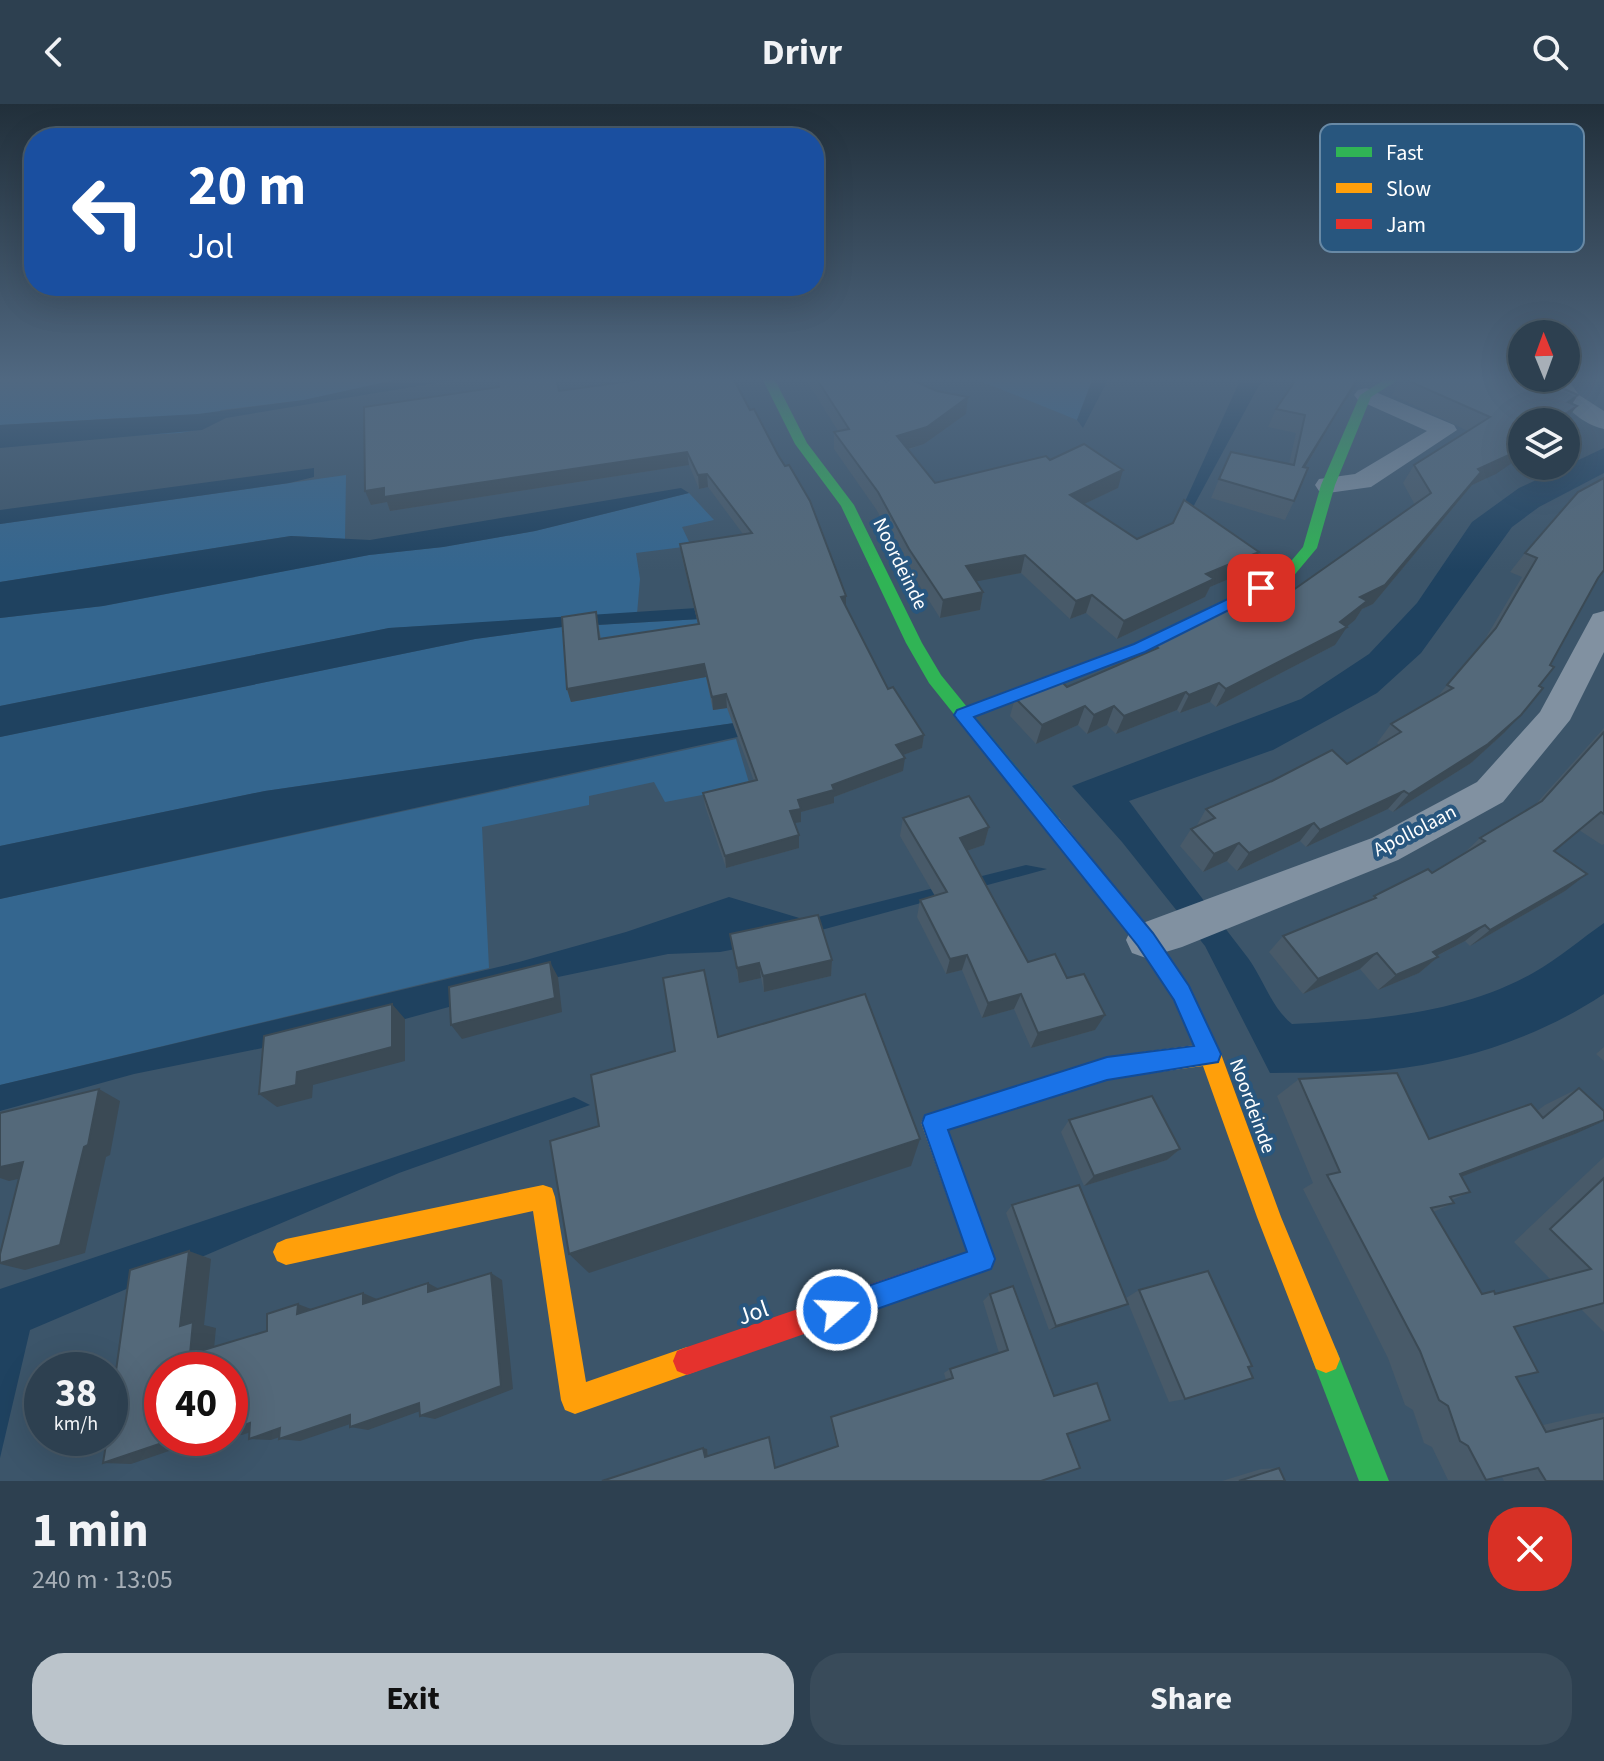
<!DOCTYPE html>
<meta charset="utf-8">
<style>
body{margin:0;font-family:"Source Sans 3",sans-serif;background:#394b5a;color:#f1f3f6;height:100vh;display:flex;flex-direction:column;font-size:30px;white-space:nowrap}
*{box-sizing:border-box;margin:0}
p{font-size:26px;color:#a7afb7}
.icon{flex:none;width:44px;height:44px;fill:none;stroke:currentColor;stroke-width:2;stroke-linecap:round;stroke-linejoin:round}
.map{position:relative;height:1377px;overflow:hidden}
.sheet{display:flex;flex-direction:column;background:#2d4050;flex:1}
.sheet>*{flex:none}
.banner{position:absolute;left:24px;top:24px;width:800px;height:168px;border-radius:32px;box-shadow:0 8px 32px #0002,0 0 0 2px #485967;background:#1a4fa0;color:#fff;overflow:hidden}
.needle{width:52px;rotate:359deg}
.controls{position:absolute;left:1508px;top:216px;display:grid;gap:16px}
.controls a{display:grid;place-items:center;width:72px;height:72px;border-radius:50%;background:#2d4050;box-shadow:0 8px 32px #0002,0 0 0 2px #485967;font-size:40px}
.speed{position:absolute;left:24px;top:1248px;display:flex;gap:16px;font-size:40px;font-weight:700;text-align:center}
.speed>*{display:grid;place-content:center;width:104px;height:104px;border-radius:50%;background:#2d4050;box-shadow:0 8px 32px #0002,0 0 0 2px #485967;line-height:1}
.speed small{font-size:20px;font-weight:400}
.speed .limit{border:12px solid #d22;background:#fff;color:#111}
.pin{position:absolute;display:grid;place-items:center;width:68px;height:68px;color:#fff;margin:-34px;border-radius:16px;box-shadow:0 4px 12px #0006}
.me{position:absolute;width:88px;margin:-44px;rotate:71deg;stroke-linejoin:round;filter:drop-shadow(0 0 6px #0008)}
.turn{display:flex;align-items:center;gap:28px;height:168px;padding:0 32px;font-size:36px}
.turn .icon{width:104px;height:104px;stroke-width:2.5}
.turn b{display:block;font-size:56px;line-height:68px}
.round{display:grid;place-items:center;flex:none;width:84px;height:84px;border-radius:32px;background:#394b5a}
.overview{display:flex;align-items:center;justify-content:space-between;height:136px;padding:0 32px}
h1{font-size:48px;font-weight:700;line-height:60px}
.action{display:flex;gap:16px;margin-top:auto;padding:16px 32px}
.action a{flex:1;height:92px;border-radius:32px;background:#bbc4cb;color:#111;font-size:32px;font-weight:700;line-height:92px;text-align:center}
.action a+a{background:#394b5a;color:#f1f3f6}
header{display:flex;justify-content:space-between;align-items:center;height:104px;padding:0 32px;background:#2d4050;font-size:36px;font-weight:700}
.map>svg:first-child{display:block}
.green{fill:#34668f}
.water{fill:#1f4260}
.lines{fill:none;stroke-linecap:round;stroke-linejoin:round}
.street{fill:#8191a1;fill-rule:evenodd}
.fast{fill:#30b455;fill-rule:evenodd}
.slow{fill:#ff9f0a;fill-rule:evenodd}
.jam{fill:#e5322d;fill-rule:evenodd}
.wall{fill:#485a69}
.shaded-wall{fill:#3b4a55}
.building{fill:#54697a;stroke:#3b4a55;stroke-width:2}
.route{fill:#1a73e8;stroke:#114b97;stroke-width:2}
.labels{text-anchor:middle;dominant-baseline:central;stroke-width:8;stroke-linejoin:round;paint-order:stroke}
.street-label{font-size:20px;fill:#fff;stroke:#28567e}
.near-street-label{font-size:24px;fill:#fff;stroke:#28567e}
.key{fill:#28567e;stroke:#6889a5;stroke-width:2}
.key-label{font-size:22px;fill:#fff}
</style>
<header><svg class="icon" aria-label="back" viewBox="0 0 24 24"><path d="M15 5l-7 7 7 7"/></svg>Drivr<svg class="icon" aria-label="search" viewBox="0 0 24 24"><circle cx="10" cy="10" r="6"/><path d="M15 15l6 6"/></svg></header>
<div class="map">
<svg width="1604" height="1377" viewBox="0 0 1604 1377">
<rect width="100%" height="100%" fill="#3c556a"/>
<g class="green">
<polygon points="0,274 404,274 304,296 221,306 201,325 180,329 15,338 123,314 0,321"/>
<polygon points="973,274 1093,274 1077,316"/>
<polygon points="346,371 345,435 291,432 0,478 0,420"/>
<polygon points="689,389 714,416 682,423 691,442 636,449 640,475 637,510 389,524 0,602 0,514 103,502 369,451 443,443 535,427"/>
<polygon points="700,515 741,618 265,687 0,742 0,633 475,535 562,523"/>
<polygon points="736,635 750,682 665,698 654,678 589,692 589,701 482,723 489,864 0,981 0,795"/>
</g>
<g class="water">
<polygon points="404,274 466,274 226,314 202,326 0,344 0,321 198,310 304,296"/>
<polygon points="1093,274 1109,274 1083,324 1077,316"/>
<polygon points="1241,274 1267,274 1258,283 1192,405 1183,402"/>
<path d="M 1604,344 L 1604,369 L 1539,403 L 1512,423 L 1421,549 L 1377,589 L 1273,646 L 1129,697 C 1168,750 1208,802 1248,854 C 1264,876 1271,903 1292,920 C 1374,916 1460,910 1533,869 C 1558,855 1581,835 1604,819 L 1604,890 C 1539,933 1464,958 1387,966 C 1348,970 1309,968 1270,969 L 1205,842 L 1122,738 L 1072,682 L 1301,595 L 1369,550 L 1417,499 L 1472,418 L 1519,384 Z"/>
<polygon points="314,364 314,373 289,379 0,420 0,406"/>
<polygon points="681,384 689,389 535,427 443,443 369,451 103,502 0,514 0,478 291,432 370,436"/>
<polygon points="697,504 700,515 562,523 475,535 0,633 0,602 389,524"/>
<polygon points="741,618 760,628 0,795 0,742 265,687"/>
<polygon points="1026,761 1047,765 788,835 720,848 668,850 558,873 405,915 134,970 0,1007 0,981 519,858 626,828 729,793 806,816"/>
<polygon points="574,993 590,1001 399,1069 30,1226 0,1354 0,1185"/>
</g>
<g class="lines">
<g class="street">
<path d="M 1544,274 L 1567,274 L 1579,291 L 1604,307 L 1604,325 C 1577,319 1559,296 1544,274 Z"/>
<polygon points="1366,284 1454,321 1457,326 1371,383 1328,389 1319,387 1315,381 1319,375 1355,370 1427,327 1358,296 1354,291 1358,286"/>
<polygon points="1604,507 1604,548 1570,616 1503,698 1398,756 1182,843 1146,854 1132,849 1126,836 1132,823 1372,734 1477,678 1540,608 1593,510"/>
</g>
<g class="fast">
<polygon points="762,274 774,274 807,339 854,401 922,539 941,571 967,603 1133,540 1281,469 1303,443 1321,381 1360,291 1387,274 1401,274 1371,293 1335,381 1317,444 1291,475 1145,548 975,613 1059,714 1061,719 1059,724 1045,724 929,579 906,539 841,402 795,340"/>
<polygon points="1326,1241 1336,1245 1389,1377 1359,1377 1312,1255 1316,1245"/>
</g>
<g class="slow">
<polygon points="1052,712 1059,714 1153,830 1189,882 1221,950 1281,1113 1340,1255 1336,1265 1326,1269 1316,1265 1257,1113 1203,962 1107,975 947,1026 995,1155 991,1164 947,1180 938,1176 934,1167 938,1158 967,1148 921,1019 925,1011 1107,953 1195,941 1175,896 1139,842 1045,724 1043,719 1045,714"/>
<polygon points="543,1081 552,1084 555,1093 586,1278 687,1243 697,1247 701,1257 697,1267 575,1310 565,1306 561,1296 533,1107 286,1161 277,1157 273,1148 277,1139 286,1135"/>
</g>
<polygon class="jam" points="947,1154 956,1158 960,1167 956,1176 947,1180 687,1271 677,1267 673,1257 677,1247 687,1243"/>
</g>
<g class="wall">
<polygon points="635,274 733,274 846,503 888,585 924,631 922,644 903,651 903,667 834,693 834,699 801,708 801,718 794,719 799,744 726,764 705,702 703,689 754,677 727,604 713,606 706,573 571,598 567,585 596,508 601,535 698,520 682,454 680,440 743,430 708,383 699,385 689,361 390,407 387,398 371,401 559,287 636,276"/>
<polygon points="805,274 882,274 886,278 968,293 966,310 924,340 908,346 935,379 1050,356 1118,384 1084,400 1137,435 1259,448 1250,466 1210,483 1205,493 1117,535 1086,509 1070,515 1021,469 976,477 983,488 980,506 940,514 907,462 876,405 834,345 834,328 838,327"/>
<polygon points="1297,274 1368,274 1358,279 1339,306 1305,364 1294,397 1285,416 1211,394 1219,375 1289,360 1296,329 1268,323 1276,305"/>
<polygon points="1401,274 1522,318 1496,370 1472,381 1373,500 1362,505 1355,516 1346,522 1335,541 1216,603 1210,598 1180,609 1177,606 1116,630 1107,621 1087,630 1078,621 1036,640 1010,612 1015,594 1067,583 1151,548 1154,540 1251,506 1262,508 1415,401 1403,379 1414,361 1468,327 1392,291"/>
<polygon points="1525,449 1598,474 1504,629 1471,659 1393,708 1388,705 1306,743 1300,737 1237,767 1227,757 1203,768 1180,742 1191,725 1196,723 1206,705 1347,660 1379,641 1377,639 1391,620 1437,593 1482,540 1522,473 1510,468"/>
<polygon points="1604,624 1604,740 1602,741 1579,726 1554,747 1565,787 1470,842 1465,837 1437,852 1438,853 1419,869 1378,886 1360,865 1303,890 1269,848 1283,832 1368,798 1374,792 1432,769 1463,750 1480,734 1535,701"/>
<polygon points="903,714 989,723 984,741 967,747 1028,858 1095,926 1031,944 1014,905 982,914 962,866 946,870 917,813 920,796 935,792 900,732"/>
<polygon points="730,830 832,856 831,872 764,888 761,874 739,879"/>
<polygon points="1604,943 1604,957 1596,950"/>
<polygon points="1299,975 1429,1035 1537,1007 1545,1001 1579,984 1575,1030 1461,1073 1470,1088 1452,1096 1454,1099 1433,1108 1482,1190 1495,1190 1551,1176 1514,1138 1604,1053 1604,1228 1581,1205 1514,1223 1516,1273 1543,1321 1591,1310 1604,1309 1604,1377 1504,1377 1502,1373 1486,1376 1448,1376 1432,1343 1424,1339 1413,1306 1405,1301 1388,1254 1303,1085 1313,1079 1277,992"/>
<polygon points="1069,1016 1180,1045 1167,1056 1084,1082 1061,1028"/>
<polygon points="1012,1101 1119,1204 1049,1226 1006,1109"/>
<polygon points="1139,1186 1185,1295 1169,1298 1126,1194"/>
<polygon points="990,1190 1067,1330 1080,1364 602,1377 707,1345 708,1352 769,1333 776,1364 837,1343 830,1315 831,1313 946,1276 944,1269 950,1265 999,1249 983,1197"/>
<polygon points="1279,1364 1285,1377 1222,1377 1261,1365"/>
</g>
<g class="shaded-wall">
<polygon points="1358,274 1368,274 1358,279 1339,306 1294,382 1303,363"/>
<polygon points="1578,291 1566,309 1577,302 1565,318 1554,318 1568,298"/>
<polygon points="968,293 966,310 924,340 895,349 897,332"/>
<polygon points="1522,342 1522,352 1496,370 1472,381 1373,500 1362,505 1355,516 1344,525 1347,523 1335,541 1216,603 1226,585 1340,518 1360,493 1478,365"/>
<polygon points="687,348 689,361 390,407 387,398 371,401 365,387"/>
<polygon points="1123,366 1118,384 1065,409 1070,391"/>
<polygon points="707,370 708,383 699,385 698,371"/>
<polygon points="1259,448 1250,466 1210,483 1205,493 1117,535 1124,517 1206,470"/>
<polygon points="1025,451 1021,469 963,480 966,462"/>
<polygon points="983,488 980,506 940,514 943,496"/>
<polygon points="1092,491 1086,509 1070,515 1076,497"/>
<polygon points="846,492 846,506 841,493"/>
<polygon points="704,560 706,573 571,598 567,585"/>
<polygon points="1219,579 1210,598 1180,609 1189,591"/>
<polygon points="1186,588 1177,606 1116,630 1124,612"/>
<polygon points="726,590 727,604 713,606 712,593"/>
<polygon points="1085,602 1078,621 1036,640 1042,621"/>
<polygon points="1114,602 1107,621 1087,630 1094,611"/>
<polygon points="1521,611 1504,629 1471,659 1393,708 1409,690"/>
<polygon points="924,631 922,644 895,654 896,641"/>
<polygon points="905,654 903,667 834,693 834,699 801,708 801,718 790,720 790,707 798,696 832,681"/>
<polygon points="1404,687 1388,705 1306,743 1320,726"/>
<polygon points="1314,719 1300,737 1237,767 1249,749"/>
<polygon points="989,723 984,741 955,751 960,734"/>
<polygon points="799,731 799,744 726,764 725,752"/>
<polygon points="1239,739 1227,757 1203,768 1214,750"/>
<polygon points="1587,770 1565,787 1470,842 1490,826"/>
<polygon points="1485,821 1465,837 1419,861 1438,853 1419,869 1378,886 1396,871 1433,848"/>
<polygon points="1377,849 1360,865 1303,890 1318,875"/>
<polygon points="967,851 962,866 946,870 950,855"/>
<polygon points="832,856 831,872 764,888 763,872"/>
<polygon points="550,858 558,873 562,908 462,935 451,921"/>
<polygon points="759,859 761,874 739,879 737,864"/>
<polygon points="1021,890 1014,905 982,914 988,899"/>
<polygon points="392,900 405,915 405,957 313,981 312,994 277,1003 259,990 297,968"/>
<polygon points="1105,911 1095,926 1031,944 1038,929"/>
<polygon points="99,985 120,997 110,1051 106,1053 85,1149 25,1166 0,1160 84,1043"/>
<polygon points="1604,1017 1575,1030 1429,1085 1460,1070"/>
<polygon points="920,1035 911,1062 589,1169 569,1150"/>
<polygon points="1180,1045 1167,1056 1084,1082 1094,1072"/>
<polygon points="23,1058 48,1068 9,1077 0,1074 0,1063"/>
<polygon points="189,1147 211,1155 204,1221 216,1224 213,1255 190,1250 180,1222"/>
<polygon points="491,1169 502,1176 513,1285 435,1315 420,1312"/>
<polygon points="428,1179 441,1186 428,1188"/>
<polygon points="363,1189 379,1196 363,1200"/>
<polygon points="298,1200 316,1207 297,1210"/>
<polygon points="1128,1200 1119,1204 1049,1226 1056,1222"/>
<polygon points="419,1299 434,1302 368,1326 350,1323"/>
<polygon points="350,1311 368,1314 300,1337 279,1335"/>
<polygon points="250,1319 272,1321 242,1331 230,1330 230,1320"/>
<polygon points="280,1324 300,1326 271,1336 249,1335"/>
<polygon points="177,1334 207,1334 131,1360 103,1359"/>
<polygon points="703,1344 707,1345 708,1354 705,1353"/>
</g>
<g class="building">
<polygon points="498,274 556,274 559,287 638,276 637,274 733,274 750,306 754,305 778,351 785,362 789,361 810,397 846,492 841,493 888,585 893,583 924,631 896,641 905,654 832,681 834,686 798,696 801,705 790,707 799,731 725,752 703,689 757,676 726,590 712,593 704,560 567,585 562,513 596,508 599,535 699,520 680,440 752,429 707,370 698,371 687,348 384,393 384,384 365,387 364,303 499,283"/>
<polygon points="816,274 882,274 886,278 891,274 907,274 937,287 968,293 927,323 897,332 935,379 1046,352 1050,356 1084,340 1123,366 1070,391 1137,435 1173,419 1184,396 1259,448 1206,470 1214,475 1124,517 1092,491 1076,497 1025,451 966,462 983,488 943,496 909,445 878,388 834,328 849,325"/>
<polygon points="1297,274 1358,274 1303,363 1308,364 1294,397 1219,375 1231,348 1294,361 1305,311 1276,305"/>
<polygon points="1402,274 1539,274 1578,291 1568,298 1577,302 1556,316 1560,317 1558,318 1522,318 1522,342 1509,351 1478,365 1481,368 1385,481 1360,493 1367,497 1340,518 1347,523 1226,585 1219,579 1189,591 1186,588 1124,612 1114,602 1094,611 1085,602 1042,621 1015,594 1060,576 1067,583 1158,544 1154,540 1245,496 1253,502 1251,506 1254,503 1262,508 1431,389 1414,361 1490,313"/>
<polygon points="1604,374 1604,466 1598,474 1550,561 1554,563 1539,582 1543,584 1521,611 1488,640 1409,690 1404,687 1320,726 1314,719 1249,749 1239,739 1214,750 1191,725 1215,714 1206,705 1272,677 1332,646 1347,660 1401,628 1391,620 1453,584 1447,581 1496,524 1537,454 1525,449 1578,388"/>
<polygon points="1604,628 1604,710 1601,708 1554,747 1587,770 1490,826 1485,821 1433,848 1438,853 1396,871 1377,849 1318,875 1283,832 1376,794 1374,792 1428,765 1432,769 1485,737 1480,734 1542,697"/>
<polygon points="969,692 989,723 960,734 1028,858 1055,850 1067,874 1084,870 1105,911 1038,929 1021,890 988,899 967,851 950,855 920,796 947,788 903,714"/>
<polygon points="818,811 832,856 763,872 759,859 737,864 730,830"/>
<polygon points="550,858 555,894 451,921 449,883"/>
<polygon points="704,866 718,933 865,890 920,1035 569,1150 550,1037 599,1022 591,971 675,947 663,874"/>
<polygon points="392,900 392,943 297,968 296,981 259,990 264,932"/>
<polygon points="1397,969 1429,1035 1531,1000 1543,1014 1579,984 1604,1007 1604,1016 1460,1070 1470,1088 1450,1093 1454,1099 1431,1104 1482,1190 1494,1187 1495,1190 1591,1165 1550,1125 1604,1074 1604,1199 1514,1223 1538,1268 1516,1273 1546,1328 1604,1314 1604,1377 1546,1377 1538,1364 1486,1376 1468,1342 1460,1337 1448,1302 1439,1296 1420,1247 1327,1071 1340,1068 1299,975"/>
<polygon points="99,985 88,1041 84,1043 60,1141 0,1159 0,1150 23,1058 0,1063 0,1009"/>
<polygon points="1152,992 1180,1045 1094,1072 1069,1016"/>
<polygon points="1079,1081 1128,1200 1056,1222 1012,1101"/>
<polygon points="189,1147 180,1222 193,1218 190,1250 267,1227 267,1210 298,1200 297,1210 363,1189 363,1200 428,1179 428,1188 491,1169 501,1282 420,1312 419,1299 350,1323 350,1311 279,1335 280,1324 249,1335 250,1319 230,1326 230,1266 162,1266 162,1334 177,1334 103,1359 107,1334 110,1334 110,1310 130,1166"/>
<polygon points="1208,1167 1252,1262 1248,1263 1253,1274 1185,1295 1139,1186"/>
<polygon points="1013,1182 1054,1292 1097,1279 1110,1316 1067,1330 1080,1364 1041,1377 602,1377 703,1344 705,1353 769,1333 775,1364 838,1342 831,1313 953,1274 950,1265 1008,1246 990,1190"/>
<polygon points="1279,1364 1285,1377 1239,1377"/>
</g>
<linearGradient id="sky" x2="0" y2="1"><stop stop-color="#212f3a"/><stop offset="0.59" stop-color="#506881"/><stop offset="1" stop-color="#506881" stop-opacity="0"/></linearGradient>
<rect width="1604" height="467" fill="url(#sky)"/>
<polygon class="route" points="1261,479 1267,481 1267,487 1145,548 974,613 1153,829 1189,882 1221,950 1218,958 1107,976 948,1026 995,1155 991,1165 837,1219 827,1215 824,1206 827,1196 967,1148 922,1019 925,1011 1107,953 1194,942 1174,896 1138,842 957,615 954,611 957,606 1134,540"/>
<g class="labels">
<g class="street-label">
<text transform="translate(900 460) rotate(64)">Noordeinde</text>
<text transform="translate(1415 727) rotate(-27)">Apollolaan</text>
<text transform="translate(1252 1002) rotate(70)">Noordeinde</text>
</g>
<g class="near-street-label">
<text transform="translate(753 1209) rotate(-19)">Jol</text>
</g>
</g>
<rect x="1320" y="20" width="264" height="128" rx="12" class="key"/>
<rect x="1336" y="43" width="36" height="10" fill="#30b455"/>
<rect x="1336" y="79" width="36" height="10" fill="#ff9f0a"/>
<rect x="1336" y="115" width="36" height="10" fill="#e5322d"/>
<g class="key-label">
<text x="1386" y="56">Fast</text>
<text x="1386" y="92">Slow</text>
<text x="1386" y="128">Jam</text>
</g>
</svg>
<div class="controls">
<a><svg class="needle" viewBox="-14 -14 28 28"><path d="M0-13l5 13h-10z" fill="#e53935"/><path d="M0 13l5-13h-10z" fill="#a7afb7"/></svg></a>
<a><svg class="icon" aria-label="layers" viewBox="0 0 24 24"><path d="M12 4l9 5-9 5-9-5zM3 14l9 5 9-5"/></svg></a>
</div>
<div class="speed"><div>38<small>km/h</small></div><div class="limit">40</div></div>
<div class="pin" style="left:1261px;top:484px;background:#d93025"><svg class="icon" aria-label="arrive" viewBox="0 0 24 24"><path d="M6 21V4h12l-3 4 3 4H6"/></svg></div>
<svg class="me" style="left:837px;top:1206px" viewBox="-20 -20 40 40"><circle r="17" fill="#1a73e8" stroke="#fff" stroke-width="3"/><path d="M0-11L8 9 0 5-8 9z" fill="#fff"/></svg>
<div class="banner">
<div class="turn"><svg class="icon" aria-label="left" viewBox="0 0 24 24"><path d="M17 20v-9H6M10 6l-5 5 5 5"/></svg><div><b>20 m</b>Jol</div></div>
</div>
</div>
<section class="sheet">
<div class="overview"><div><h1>1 min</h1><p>240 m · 13:05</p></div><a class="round" style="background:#d93025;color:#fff"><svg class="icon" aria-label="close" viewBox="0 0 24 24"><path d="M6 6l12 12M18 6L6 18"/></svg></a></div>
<div class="action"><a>Exit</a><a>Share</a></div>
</section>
